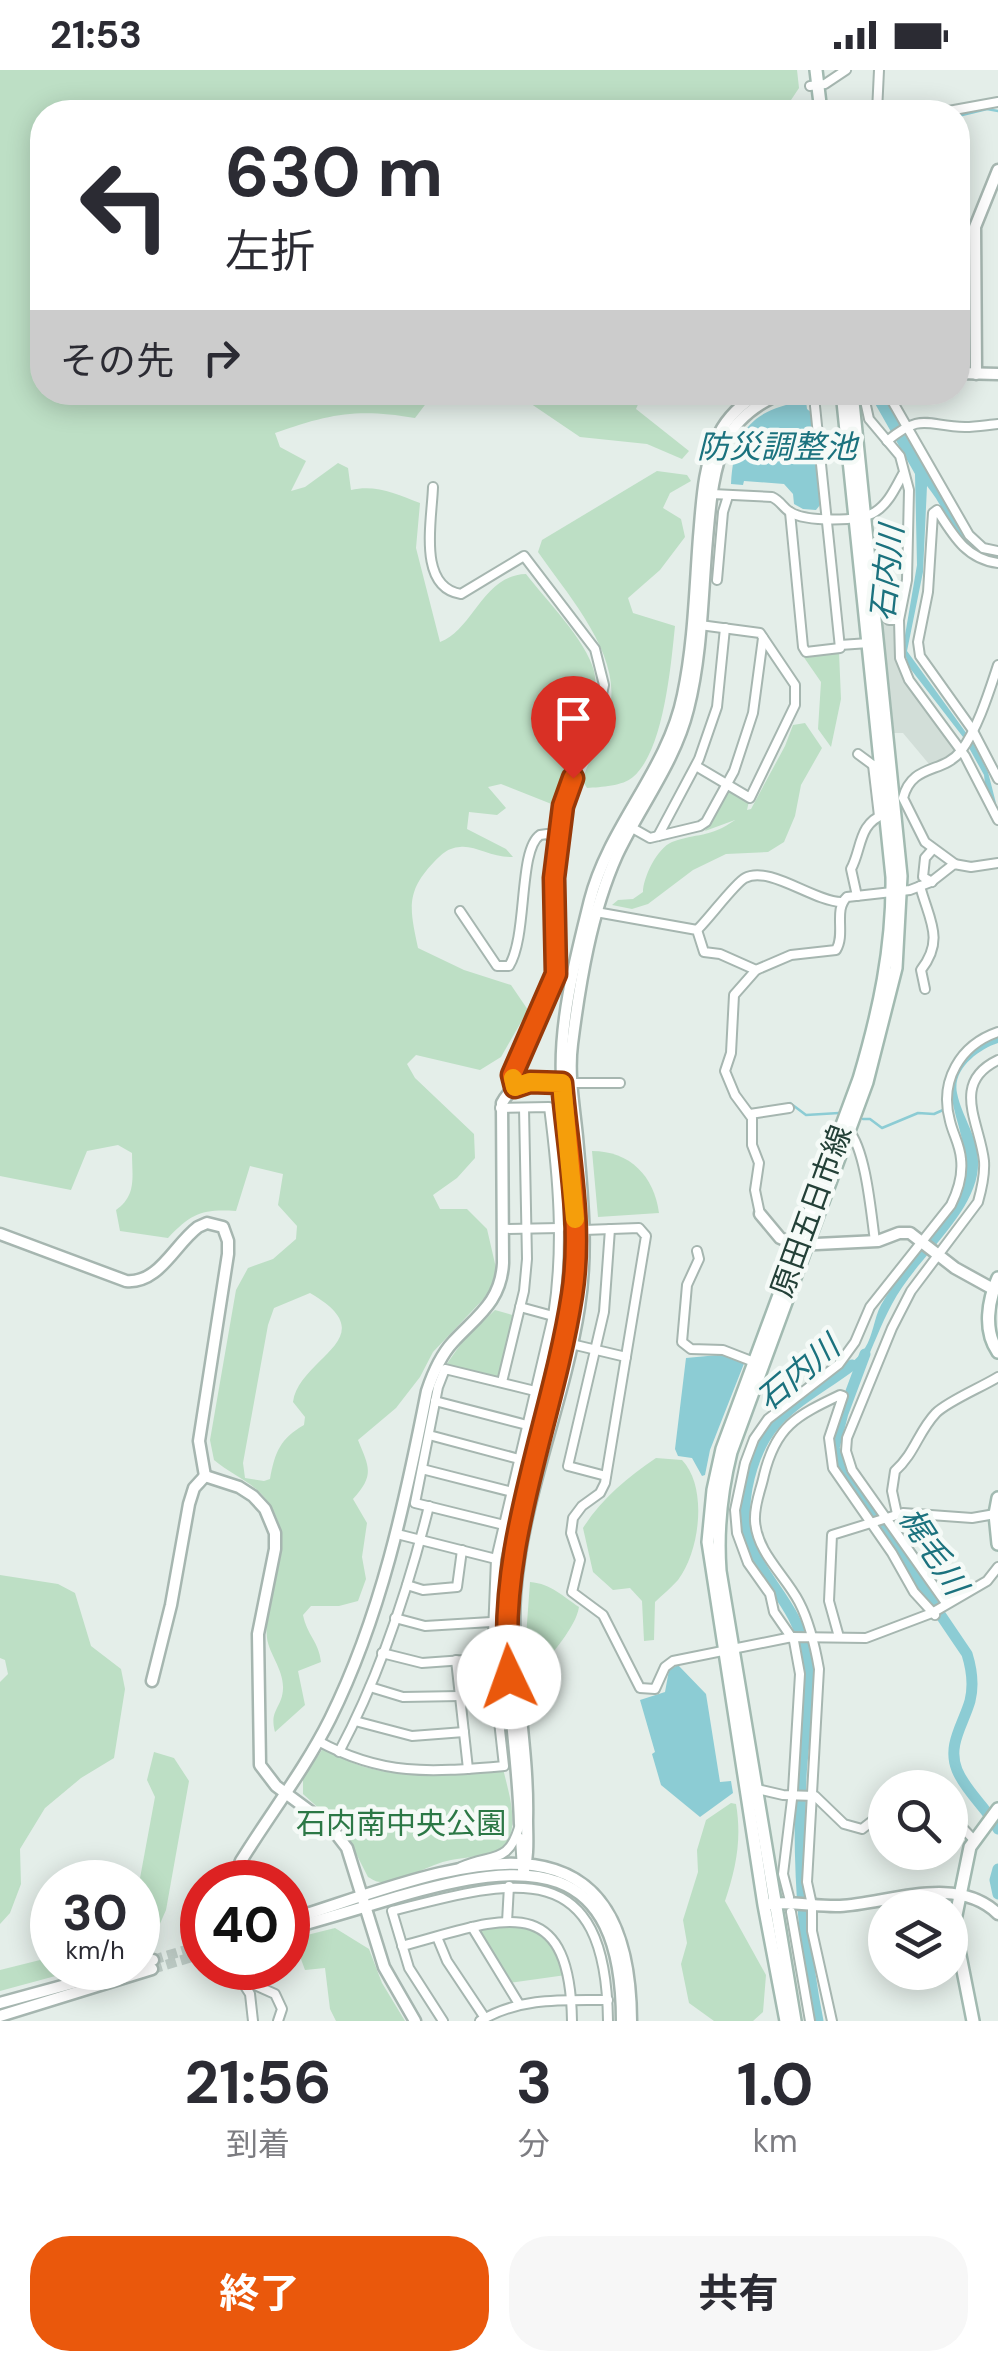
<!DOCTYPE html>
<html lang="ja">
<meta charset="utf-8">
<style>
body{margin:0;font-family:"DM Sans","Noto Sans JP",sans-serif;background:#f7f7f7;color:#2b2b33;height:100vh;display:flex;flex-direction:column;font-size:38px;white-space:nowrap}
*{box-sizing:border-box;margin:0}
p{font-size:32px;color:#7c7c81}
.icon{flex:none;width:55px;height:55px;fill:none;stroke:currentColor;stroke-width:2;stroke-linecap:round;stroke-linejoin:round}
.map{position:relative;height:1951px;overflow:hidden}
.sheet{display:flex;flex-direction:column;background:#fff;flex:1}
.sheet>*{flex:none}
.top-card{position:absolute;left:30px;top:30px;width:940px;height:305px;border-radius:40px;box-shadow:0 5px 25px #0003;background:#fff;color:#2b2b33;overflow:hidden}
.fabs{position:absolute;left:868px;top:1700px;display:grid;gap:20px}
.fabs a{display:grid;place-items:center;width:100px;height:100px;border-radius:50%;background:#fff;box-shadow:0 5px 25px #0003;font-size:50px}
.speed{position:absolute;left:30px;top:1790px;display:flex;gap:20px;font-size:50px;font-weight:700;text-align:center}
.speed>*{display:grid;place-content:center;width:130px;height:130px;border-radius:50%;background:#fff;box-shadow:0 5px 25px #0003;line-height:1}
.speed small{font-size:25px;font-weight:400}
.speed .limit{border:15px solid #d22;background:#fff;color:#111}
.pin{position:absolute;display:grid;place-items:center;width:85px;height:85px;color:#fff;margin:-102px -42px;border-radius:50% 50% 50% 0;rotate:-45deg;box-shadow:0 0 10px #0007}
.pin .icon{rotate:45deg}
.me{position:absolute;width:110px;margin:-55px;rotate:357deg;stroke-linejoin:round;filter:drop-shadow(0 0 8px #0008)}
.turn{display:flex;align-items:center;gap:35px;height:210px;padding:0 30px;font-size:45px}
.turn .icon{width:130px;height:130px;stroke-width:2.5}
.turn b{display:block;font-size:70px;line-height:85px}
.then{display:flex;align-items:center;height:95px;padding:0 30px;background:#0003;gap:20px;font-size:38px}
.eta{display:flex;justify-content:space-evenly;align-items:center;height:170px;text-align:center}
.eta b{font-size:60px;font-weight:700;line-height:70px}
.cta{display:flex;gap:20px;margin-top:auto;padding:20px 30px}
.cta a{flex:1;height:115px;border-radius:40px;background:#ea580c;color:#fff;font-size:40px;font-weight:700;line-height:115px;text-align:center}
.cta a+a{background:#f7f7f7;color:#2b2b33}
.status{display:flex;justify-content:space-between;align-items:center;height:70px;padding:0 50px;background:#fff;direction:ltr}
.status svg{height:28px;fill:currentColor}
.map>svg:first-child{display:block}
.built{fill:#d2ded8}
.green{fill:#bddfc5;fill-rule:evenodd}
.water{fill:#8cccd4}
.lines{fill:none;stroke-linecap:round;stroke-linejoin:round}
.stream{stroke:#8cccd4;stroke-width:2.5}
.river{stroke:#8cccd4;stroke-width:11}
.tertiary-tunnel{stroke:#bdcbc5;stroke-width:10;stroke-dasharray:10 5;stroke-linecap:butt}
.minor-casing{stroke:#a6b6b0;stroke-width:12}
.tertiary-casing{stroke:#a6b6b0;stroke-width:15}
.secondary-casing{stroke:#a2bab1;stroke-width:16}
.minor{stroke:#fff;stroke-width:8}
.tertiary{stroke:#fff;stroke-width:10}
.secondary{stroke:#fff;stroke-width:11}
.route-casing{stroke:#983908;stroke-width:25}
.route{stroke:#ea580c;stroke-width:18}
.slow{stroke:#f59e0b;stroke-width:18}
.labels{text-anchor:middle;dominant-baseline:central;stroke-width:9;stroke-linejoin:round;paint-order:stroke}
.street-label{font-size:30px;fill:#234037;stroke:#f5faf7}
.park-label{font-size:30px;fill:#2c7846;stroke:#f5faf7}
.water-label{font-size:32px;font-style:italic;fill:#1b727e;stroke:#f5faf7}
</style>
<div class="status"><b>21:53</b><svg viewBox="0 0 49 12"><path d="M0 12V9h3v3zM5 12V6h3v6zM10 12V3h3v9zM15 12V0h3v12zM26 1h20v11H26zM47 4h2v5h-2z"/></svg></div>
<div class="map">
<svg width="998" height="1951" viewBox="0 0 998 1951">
<rect width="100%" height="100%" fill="#e4eee9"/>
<polygon class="built" points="882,546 899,553 898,588 957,679 940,691 929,694 903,663 894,663"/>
<g class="green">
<path d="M 0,0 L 797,0 L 799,18 L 783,42 L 42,42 L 42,322 L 434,323 L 415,348 C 357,338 329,344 275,363 L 280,377 L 306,391 L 291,421 L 305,417 L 338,393 L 348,398 L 351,420 C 375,414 397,424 420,433 L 416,478 L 440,572 C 473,560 483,505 526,504 C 546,530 586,570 594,601 C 603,638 568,699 554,735 L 501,714 L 488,717 L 506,738 L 497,745 L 469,742 L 467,759 L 506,779 L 513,787 C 492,788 475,775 460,777 C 447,778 442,784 434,792 C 405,822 410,840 418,878 L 464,900 L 511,915 L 528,940 L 501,987 L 480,1000 L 416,985 L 407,994 L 415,1008 L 474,1064 L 475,1088 L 457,1108 L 433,1125 L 440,1139 L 467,1139 L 487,1159 L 496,1198 L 492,1220 L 433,1282 L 420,1307 L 396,1338 L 358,1370 C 369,1397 375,1405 353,1429 L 367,1453 L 362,1487 L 366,1509 L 358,1531 L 339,1536 L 311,1536 L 303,1545 C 307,1565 319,1572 321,1592 L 298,1601 L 305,1635 L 275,1662 C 269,1640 282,1638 283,1619 C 284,1600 269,1584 267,1568 C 261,1515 304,1475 264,1427 C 252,1412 229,1403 214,1390 L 210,1370 L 236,1220 L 248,1198 L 273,1189 L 296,1169 L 297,1156 L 278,1135 L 283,1104 L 250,1096 L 236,1141 C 202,1139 192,1143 168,1168 L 120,1161 L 116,1140 C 137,1125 132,1107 132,1083 L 118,1075 L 87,1081 L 71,1120 L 0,1106 ZM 310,1223 C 388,1268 299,1287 293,1332 L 305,1347 L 304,1355 C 280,1369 275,1382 270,1409 L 264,1411 L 245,1408 L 243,1393 L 268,1255 L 274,1238 Z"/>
<polygon points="515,323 643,323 636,339 689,381 682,389 647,374 580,367"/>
<path d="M 657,401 L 687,405 L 691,411 L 670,423 L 663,438 L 681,449 L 685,467 L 660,500 L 628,528 L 633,543 L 675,556 C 671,594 664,681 633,707 C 623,716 601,717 587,718 L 582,710 C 591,686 604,661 610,636 C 621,584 567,524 538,482 L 542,470 Z"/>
<polygon points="839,582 841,629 831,677 818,659 821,612 803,586"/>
<path d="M 805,653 L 822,678 L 801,715 L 795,746 L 784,772 L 768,782 L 726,784 L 693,800 L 648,834 L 632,839 L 612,835 L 618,830 L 633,829 L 643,822 C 643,808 657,778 672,772 C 696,763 710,768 735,750 L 705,761 L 727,723 L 731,721 L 749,731 L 747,740 L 751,739 L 785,676 L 793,655 Z"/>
<path d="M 592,1081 C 630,1081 654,1106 659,1143 L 598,1147 Z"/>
<polygon points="495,1240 516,1246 500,1307 496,1309 446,1295 465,1268"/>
<path d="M 656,1388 L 682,1390 C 708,1417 700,1481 678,1510 C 671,1518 662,1525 655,1532 L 654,1570 L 644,1571 L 642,1531 L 630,1518 L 613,1520 L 593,1502 L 583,1458 C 602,1428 627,1408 656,1388 Z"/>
<polygon points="0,1505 58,1514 75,1523 91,1576 121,1599 125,1619 114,1688 81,1708 45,1738 20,1779 21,1814 10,1843 0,1854 0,1612 8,1604 5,1590 0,1588"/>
<path d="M 530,1512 C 552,1514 562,1526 579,1537 C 576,1557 551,1584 538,1602 L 531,1606 L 526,1567 Z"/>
<path d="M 324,1677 C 376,1715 442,1704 503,1698 C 507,1718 521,1756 505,1775 C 495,1786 466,1787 451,1790 C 429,1794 406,1811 383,1812 C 376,1812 375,1811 368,1807 L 345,1762 L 303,1724 L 303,1708 Z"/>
<polygon points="154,1682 174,1688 189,1711 166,1840 155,1865 138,1879 138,1819 155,1727 147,1710"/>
<path d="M 731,1733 L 736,1734 C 742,1769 736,1798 725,1831 L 766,1905 L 763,1942 L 753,1951 L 714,1951 L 689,1933 L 681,1894 L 687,1873 L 683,1850 L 698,1802 L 697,1780 L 706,1750 Z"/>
<path d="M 502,1856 C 543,1857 552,1867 566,1905 L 509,1913 L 477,1862 L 479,1858 Z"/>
<polygon points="335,1858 369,1879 382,1913 405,1951 336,1951 330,1939 325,1898 305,1900 295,1873 299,1867"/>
<polygon points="52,1887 52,1898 85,1898 0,1921 0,1900"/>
</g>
<g class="water">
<path d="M 869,323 L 883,323 L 939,423 L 969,468 L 998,483 L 998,490 C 947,475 956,452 927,416 L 923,502 L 907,581 L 972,671 L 988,702 L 998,741 L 985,714 L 984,705 L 963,667 L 909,597 L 903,577 L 917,495 L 915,404 Z"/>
<path d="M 806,331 L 807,339 L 813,344 L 820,435 L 816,440 L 803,439 L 794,434 L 793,424 L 784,414 L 744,411 L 743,415 L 731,414 C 734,359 753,339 806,331 Z"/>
<path d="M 998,967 L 998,973 C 979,979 952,999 957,1023 C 963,1052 983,1071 977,1105 C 968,1151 914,1191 892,1234 C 881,1254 873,1277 863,1298 L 836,1304 C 846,1297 858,1289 865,1278 C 873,1266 874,1248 881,1235 C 903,1195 952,1156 963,1113 C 979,1056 908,1004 998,967 Z"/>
<polygon points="729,1284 745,1291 710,1380 705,1405 702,1406 692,1388 678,1386 675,1379 686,1288"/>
<polygon points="678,1595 706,1624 720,1712 731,1711 733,1723 700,1747 661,1715 652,1684 655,1682 640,1630 665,1622 669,1600"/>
</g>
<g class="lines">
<g class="stream">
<polyline points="958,46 987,39 998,41"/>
<polyline points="790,1033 806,1045 839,1043"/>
<polyline points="863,1049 870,1049 882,1058 918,1043 934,1044 943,1040"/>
<polyline points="969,1822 986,1828"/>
</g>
<g class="river">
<path d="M 865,1284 L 843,1343 L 834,1378 L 843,1401 L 967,1584 C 972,1600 974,1615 970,1631 C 963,1655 947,1675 957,1700 C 966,1722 987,1738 998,1759"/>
<polyline points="998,1799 995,1810 998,1824"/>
<path d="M 818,1951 C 802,1871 798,1789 801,1707 C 803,1667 813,1626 806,1585 C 795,1516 732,1498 747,1418 C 761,1345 798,1335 852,1295"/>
</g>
<g class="tertiary-tunnel">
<polyline points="153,1890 202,1875"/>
<polyline points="152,1899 202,1884"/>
</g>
<g class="minor-casing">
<g id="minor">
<polyline points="810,16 825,14 846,0"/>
<polyline points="877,42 879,0"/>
<polyline points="943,42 998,32"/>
<polyline points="863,322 869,349 900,386 909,420 907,510 899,550 900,588 909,610 965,686 998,750"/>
<polyline points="887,322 969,465 983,478 998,481"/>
<path d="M 887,371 C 922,342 926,356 965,357 C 976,357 987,355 998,354"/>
<path d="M 433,417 C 432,450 417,517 461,524 L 524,486 L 595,579 L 604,615 L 600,634 L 563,736 L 553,818 L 556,904 L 515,993 L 512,1005 L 515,1017"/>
<path d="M 712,424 L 772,427 C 781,431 783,438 790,442 C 806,452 860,452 875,442 C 889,433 895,418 903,404"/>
<polyline points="790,442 803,577 806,582 840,578 815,336"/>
<path d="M 998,493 C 966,489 953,465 937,440 L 933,443 L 928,522 L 918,572 L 920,586 L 972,659 L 998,709"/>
<polyline points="717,510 723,442 728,426"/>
<polyline points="876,543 883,543 889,550 899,550"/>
<polyline points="840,575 869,573"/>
<polyline points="858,684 877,698"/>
<polyline points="873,695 879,746"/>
<polyline points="696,696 750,728 795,635 795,615 760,563 700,555"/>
<polyline points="627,755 650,768 700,756 706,752 734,701 753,643 763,568"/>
<polyline points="658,766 699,689 717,637 725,558"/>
<polyline points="932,780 925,788 923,807 932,812"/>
<path d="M 955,794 L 925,772 L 903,728 C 912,693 943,704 961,681 C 978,658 989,622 998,595"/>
<path d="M 920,816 C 929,850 945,869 921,900 L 925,919"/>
<path d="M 857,826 L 851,799 C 862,779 858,753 885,744"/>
<path d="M 460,841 L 497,896 L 509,896 C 528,866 518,780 540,765 L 547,764 L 558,773"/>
<path d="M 596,842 L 697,860 L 704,882 L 720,884 L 756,900 L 791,885 L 836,880 C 846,864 833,840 847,827 L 910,820 L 931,812 L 954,794 L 971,797 L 998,793"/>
<path d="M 697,860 C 708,850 735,813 745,808 C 769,795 813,831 841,832"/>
<polyline points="756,900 734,925 731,983 725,1001 735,1025 752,1048 752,1075 759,1093 755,1120 760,1144"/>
<polyline points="571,1013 620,1013"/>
<polyline points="750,1044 789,1038"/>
<path d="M 849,1061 C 866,1081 871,1143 875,1171"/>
<polyline points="502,1159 560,1158"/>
<polyline points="584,1160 639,1158 646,1166 605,1413 600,1423 582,1436 573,1448 571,1463 580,1490 572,1522 603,1545 640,1618 655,1619 665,1597 673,1591 792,1567 866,1568 932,1543 987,1511 998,1497"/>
<polyline points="697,1181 699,1189 687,1215 682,1272 691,1279 723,1280 754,1292"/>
<polyline points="520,1237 553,1246"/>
<polyline points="567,1273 626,1287"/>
<polyline points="502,1312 524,1221 527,1189 524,1038"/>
<polyline points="435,1331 527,1355"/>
<polyline points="429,1365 519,1389"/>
<polyline points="422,1399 512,1422"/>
<polyline points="606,1406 568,1396 604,1242 610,1159"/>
<path d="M 897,1444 L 892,1421 L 895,1401 C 915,1383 918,1362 936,1343 C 948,1331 982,1317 998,1307"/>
<polyline points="504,1455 415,1433 438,1317 445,1299 535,1321"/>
<polyline points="397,1464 496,1489"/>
<polyline points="407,1515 423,1520 457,1517 462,1480"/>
<path d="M 946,1533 L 852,1400 L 846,1381 L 847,1368 L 892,1258 L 911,1221 L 978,1132 C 982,1118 985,1105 984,1091 C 980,1053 950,1013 998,990"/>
<polyline points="395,1548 425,1556 491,1552"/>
<polyline points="839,1567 829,1531 832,1465 903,1443 972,1448 995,1444"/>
<polyline points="382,1583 422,1593 492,1588"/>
<polyline points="456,1590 468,1699"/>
<polyline points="370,1617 403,1627 460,1626"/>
<polyline points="355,1651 412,1666 464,1662"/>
<path d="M 318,1671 C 384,1707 432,1702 504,1696 L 492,1588 L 496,1489 L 553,1246 C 564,1175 558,1107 549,1037 L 500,1038"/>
<path d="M 339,1682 C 380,1605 408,1520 429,1436"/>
<polyline points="924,1718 928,1715 937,1718"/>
<polyline points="757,1719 783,1725 815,1726 844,1754 862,1759 885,1741"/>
<polyline points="950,1726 960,1757"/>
<polyline points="950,1750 955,1750 974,1770"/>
<polyline points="520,1768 522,1799"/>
<path d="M 461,1797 C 493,1783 509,1795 520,1754"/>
<path d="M 789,1827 L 783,1804 L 793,1721 L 800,1604 L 794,1571 L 774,1542 L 770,1524 L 748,1493 L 737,1463 L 735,1440 L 745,1393 L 754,1369 L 768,1349 L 839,1294 L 855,1272 L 870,1237 L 951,1135 C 958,1121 963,1106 961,1089 C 960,1075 953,1064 950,1051 C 939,1011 960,975 998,962"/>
<polyline points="791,1842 810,1951"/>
<polyline points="507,1852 509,1816"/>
<polyline points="472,1857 519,1934"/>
<polyline points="437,1867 447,1891 485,1948"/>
<path d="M 402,1876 C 497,1851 570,1814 572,1951"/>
<polyline points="237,1907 275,1924 282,1939 278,1951"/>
<polyline points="241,1910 250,1924 253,1951"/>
<path d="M 443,1951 L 409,1898 L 392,1841 C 515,1809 606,1784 608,1951"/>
<path d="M 480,1951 C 520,1927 563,1930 608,1930"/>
<path d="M 832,1951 L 812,1861 L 812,1835 L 807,1812 L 819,1599 C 815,1576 810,1553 799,1532 C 785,1505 757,1483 755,1451 C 754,1434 761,1420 764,1405 C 776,1356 796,1346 840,1325 L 843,1326 L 829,1368 L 833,1398 L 892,1483 L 914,1522 L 935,1545"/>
</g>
</g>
<g class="tertiary-casing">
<g id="tertiary">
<polyline points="958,303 998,304"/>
<polyline points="976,304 975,157 998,100"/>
<polyline points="760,1144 780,1168 796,1175 878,1171 899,1163 910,1163 955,1198 993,1219"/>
<path d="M 0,1164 L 126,1211 C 159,1214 174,1175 198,1157 L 207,1153 L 223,1157 L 228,1171 L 228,1184 L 199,1371 L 205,1406"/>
<polyline points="205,1406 239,1417 253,1426 265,1439 275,1463 275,1479 258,1564 260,1695 276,1716 330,1756 347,1778 384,1897 415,1951"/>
<polyline points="152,1611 171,1535 189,1434 194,1418 205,1406"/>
<path d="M 520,1754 C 518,1672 499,1589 509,1506 C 520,1404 566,1307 575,1204 C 580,1138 564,1074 562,1009 C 559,950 576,887 590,830 C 609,756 668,700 683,625 C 694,573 695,520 699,467 C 702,434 703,395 719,364 C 728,346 744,332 761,322"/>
<path d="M 523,1803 C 529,1786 527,1768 527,1750 C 529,1674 510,1600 515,1525 C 522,1427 564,1334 579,1237 C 588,1180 582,1123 577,1067 C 574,1036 568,1005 572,974 C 580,911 591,843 617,785 C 640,736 675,692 688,639 C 702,584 702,526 707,469 C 710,436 712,401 726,371 C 738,346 760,332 784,322"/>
<path d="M 232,1812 L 241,1791 C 270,1744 305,1699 330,1649 C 381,1546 405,1433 427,1321 C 433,1303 440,1286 453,1272 C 477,1246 501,1232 503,1193 L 502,1033 C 515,1008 540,1012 565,1013"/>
<path d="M 770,1834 C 793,1831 817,1837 840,1836 C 889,1833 958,1804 998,1844"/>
<path d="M 288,1850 C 431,1806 630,1710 631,1951"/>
<path d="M 288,1859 C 324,1849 361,1838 397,1827 C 527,1789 622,1784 622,1951"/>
<polyline points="138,1895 153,1890"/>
<polyline points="227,1898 237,1907"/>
<polyline points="0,1933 128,1898"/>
<polyline points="0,1946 152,1899"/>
</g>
</g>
<g class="secondary-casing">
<g id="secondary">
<polyline points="816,0 821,42"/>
<path d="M 998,1208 C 988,1230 983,1261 998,1282"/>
<polyline points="998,1428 995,1444 998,1474"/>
<path d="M 786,1951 L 764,1835 L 708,1472 L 713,1420 L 722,1379 L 859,1009 C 879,942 893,877 892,807 L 842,322"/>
<path d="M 795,1951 L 720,1501 C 717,1460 721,1422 731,1382 L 867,1012 L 896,898 L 901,806 L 852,322"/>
<polyline points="973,1951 954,1855 970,1777 998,1739"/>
</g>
</g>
<use href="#minor" class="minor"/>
<use href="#tertiary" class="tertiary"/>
<use href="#secondary" class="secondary"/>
</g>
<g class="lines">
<g class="route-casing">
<path id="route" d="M 509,1607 C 496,1475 552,1354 572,1225 C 583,1155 568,1083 562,1013 L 530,1012 L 515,1017 L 512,1005 L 556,904 L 554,808 L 563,736 L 573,708"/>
</g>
<use href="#route" class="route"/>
<polyline class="slow" points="513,1008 515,1017 530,1012 562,1013 575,1149"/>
</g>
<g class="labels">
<g class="street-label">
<text transform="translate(811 1141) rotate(-70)">原田五日市線</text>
</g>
<g class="park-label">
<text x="401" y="1753">石内南中央公園</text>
</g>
<g class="water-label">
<text x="777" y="377">防災調整池</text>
<text transform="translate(887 503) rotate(-84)">石内川</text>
<text transform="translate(798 1303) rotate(-40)">石内川</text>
<text transform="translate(933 1481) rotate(57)">梶毛川</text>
</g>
</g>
</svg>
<div class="fabs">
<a><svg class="icon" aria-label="search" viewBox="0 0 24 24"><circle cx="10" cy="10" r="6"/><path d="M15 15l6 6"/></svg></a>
<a><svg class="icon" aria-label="layers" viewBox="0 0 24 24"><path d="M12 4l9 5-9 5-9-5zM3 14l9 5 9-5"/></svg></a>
</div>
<div class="speed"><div>30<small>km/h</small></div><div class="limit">40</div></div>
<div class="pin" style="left:573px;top:708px;background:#d93025"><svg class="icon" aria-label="arrive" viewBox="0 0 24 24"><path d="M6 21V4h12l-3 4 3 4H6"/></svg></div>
<svg class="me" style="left:509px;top:1607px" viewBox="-20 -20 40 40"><circle r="19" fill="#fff"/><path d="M0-13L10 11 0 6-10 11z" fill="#ea580c"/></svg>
<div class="top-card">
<div class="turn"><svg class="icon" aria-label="left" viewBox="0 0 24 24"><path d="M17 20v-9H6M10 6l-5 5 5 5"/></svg><div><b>630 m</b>左折</div></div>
<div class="then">その先<svg class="icon" aria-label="right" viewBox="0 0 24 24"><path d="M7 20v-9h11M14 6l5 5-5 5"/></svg></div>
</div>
</div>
<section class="sheet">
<div class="eta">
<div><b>21:56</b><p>到着</p></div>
<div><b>3</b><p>分</p></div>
<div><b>1.0</b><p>km</p></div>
</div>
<div class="cta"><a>終了</a><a>共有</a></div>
</section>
